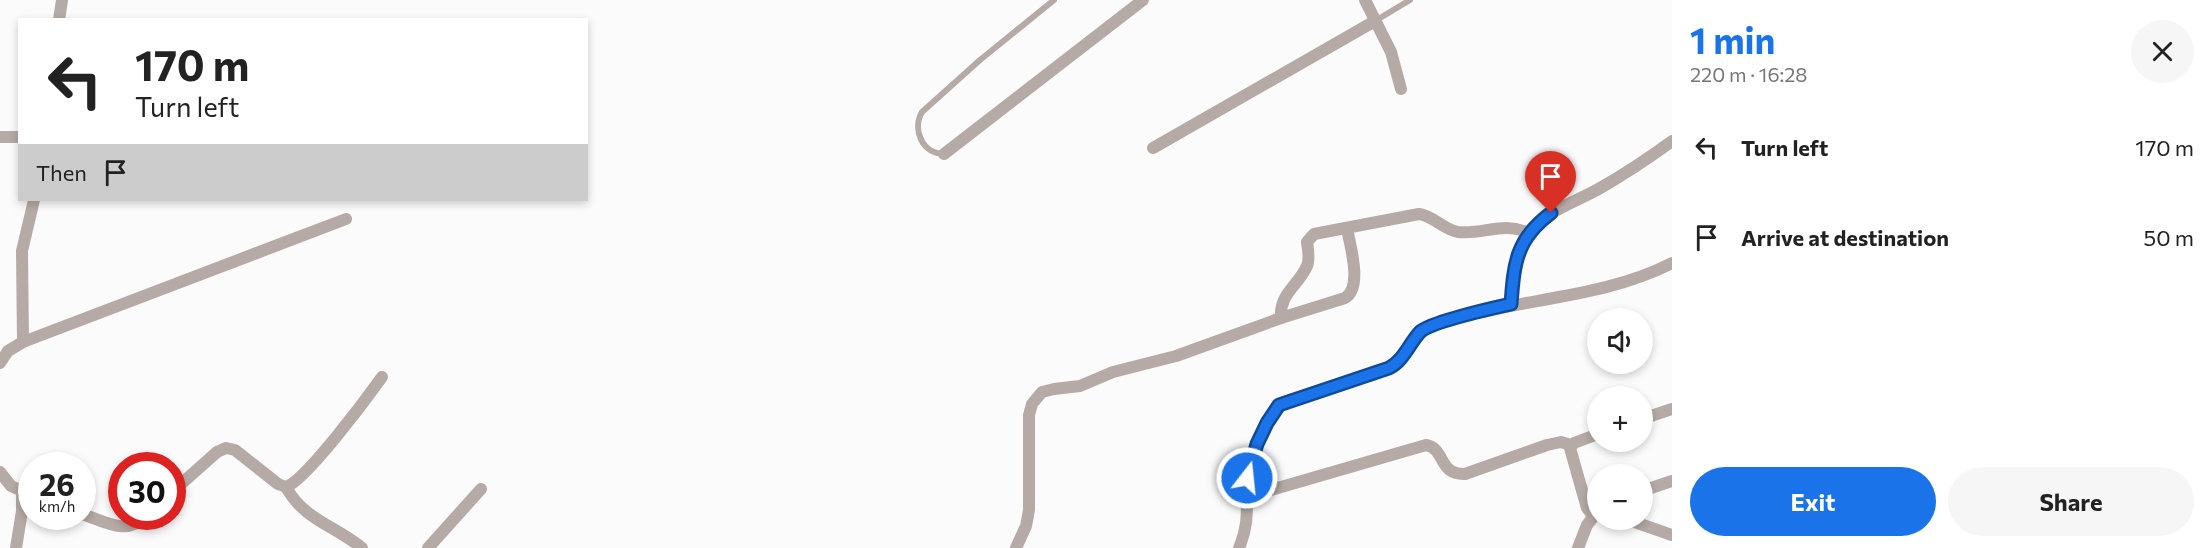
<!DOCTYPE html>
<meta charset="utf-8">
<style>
body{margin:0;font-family:Commissioner,sans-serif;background:#f6f6f6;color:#222;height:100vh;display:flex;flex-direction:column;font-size:22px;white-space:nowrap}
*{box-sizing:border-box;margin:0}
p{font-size:20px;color:#767676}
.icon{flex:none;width:33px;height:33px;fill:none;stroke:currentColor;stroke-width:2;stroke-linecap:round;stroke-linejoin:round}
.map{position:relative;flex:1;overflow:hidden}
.drawer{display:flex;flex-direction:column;background:#fff;width:540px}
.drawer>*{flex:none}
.top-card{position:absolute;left:18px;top:18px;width:570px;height:183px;border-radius:0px;box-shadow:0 3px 9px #0003;background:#fff;color:#222;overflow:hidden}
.fabs{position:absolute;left:1587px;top:308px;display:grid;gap:12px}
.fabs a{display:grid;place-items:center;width:66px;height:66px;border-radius:50%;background:#fff;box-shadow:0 3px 9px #0003;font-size:30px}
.speed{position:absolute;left:18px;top:452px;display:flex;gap:12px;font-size:30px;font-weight:700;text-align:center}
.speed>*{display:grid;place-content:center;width:78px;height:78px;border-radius:50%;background:#fff;box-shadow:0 3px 9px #0003;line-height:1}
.speed small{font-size:15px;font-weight:400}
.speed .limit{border:9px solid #d22;background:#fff;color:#111}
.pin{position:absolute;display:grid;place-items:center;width:51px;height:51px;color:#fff;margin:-62px -26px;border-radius:50% 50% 50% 0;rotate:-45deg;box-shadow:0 0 6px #0007}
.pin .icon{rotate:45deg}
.me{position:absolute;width:66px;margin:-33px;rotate:16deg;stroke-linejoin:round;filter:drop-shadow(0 0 4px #0008)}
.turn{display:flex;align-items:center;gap:21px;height:126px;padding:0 18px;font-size:27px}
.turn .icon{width:78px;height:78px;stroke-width:2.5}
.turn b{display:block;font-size:42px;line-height:51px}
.then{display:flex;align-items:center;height:57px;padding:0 18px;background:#0003;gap:12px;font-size:22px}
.round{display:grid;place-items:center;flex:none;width:63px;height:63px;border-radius:32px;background:#f6f6f6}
.overview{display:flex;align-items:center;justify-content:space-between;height:102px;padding:0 18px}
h1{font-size:36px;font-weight:700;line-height:45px;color:#1a73e8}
.action{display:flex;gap:12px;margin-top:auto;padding:12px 18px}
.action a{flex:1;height:69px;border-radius:36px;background:#1a73e8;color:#fff;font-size:24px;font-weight:700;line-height:69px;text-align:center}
.action a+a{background:#f6f6f6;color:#222}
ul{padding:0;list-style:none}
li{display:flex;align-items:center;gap:18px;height:90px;padding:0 18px}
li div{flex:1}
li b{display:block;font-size:22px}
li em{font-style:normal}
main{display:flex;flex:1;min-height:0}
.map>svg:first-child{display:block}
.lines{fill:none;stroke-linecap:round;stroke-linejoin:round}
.lane{stroke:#b5aaa5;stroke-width:6}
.street{stroke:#b5aaa5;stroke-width:12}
.route-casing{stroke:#114b97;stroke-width:15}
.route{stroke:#1a73e8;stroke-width:10}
</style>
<main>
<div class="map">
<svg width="1672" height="548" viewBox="0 0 1672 548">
<rect width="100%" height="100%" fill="#fbfbfb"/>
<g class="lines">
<g class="lane">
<polyline points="1375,21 1410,0"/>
<path d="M 944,154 C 922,154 912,129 922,112 L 980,60 L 1054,0"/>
</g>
<g class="street">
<polyline points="1365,0 1391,52 1401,89"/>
<polyline points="59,20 62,0"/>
<polyline points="0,137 20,137"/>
<polyline points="1153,148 1375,21"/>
<polyline points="944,154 1143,0"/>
<path d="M 1511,304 C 1513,283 1513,261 1523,241 C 1539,212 1575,203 1602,187 C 1626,173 1650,157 1672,141"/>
<path d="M 1281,318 C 1279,294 1298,286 1307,266 C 1310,259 1308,249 1307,242 L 1314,234 L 1419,214 C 1434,216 1444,230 1458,232 C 1484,235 1502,221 1529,233"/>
<polyline points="23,342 22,251 34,200"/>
<polyline points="0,363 8,351 23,342 346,219"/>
<polyline points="1642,419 1672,409"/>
<polyline points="0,472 11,486 32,495"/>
<path d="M 286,487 C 306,480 367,398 382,377"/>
<polyline points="1642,491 1672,481"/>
<path d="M 172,492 L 217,452 L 226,448 L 235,450 L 278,484 L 286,487 C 304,520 334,525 362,548"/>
<path d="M 1247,497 L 1426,445 C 1446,449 1438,475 1465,474 L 1547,445 L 1561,442 L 1571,445"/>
<path d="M 82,514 C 107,522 125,536 147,516"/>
<polyline points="1593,516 1587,508 1570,448 1574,443 1598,434"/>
<polyline points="1626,519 1672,535"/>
<polyline points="16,548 22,511 22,491"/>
<polyline points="428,548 481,489"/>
<path d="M 1016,548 L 1026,526 L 1029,510 L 1029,415 L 1032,404 L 1042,392 L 1054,389 L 1080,386 L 1113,372 L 1176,356 L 1281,318 L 1345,298 C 1363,287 1350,246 1347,228"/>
<path d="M 1239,548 C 1250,522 1246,506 1247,480 C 1248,459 1267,413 1284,402 L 1389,368 C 1407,358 1411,334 1431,326 C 1509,298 1598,301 1672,263"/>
<polyline points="1578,548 1587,525 1597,512"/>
</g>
</g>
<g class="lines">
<g class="route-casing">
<path id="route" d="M 1247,478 L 1257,444 L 1267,423 L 1279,405 L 1389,368 C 1404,360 1409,344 1420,332 C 1431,322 1493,308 1511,304 C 1514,263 1516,239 1551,213"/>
</g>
<use href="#route" class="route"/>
</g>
</svg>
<div class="fabs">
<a><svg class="icon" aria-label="sound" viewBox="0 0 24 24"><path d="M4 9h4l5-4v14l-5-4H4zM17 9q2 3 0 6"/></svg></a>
<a>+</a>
<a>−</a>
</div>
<div class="speed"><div>26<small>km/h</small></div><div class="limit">30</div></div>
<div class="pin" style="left:1551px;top:213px;background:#d93025"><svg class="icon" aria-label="arrive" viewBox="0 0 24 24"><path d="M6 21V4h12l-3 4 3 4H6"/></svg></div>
<svg class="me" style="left:1247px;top:478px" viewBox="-20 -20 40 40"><circle r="17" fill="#1a73e8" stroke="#fff" stroke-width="3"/><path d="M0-11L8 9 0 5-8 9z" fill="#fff"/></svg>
<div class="top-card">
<div class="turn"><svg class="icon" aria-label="left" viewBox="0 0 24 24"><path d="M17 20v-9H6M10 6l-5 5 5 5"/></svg><div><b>170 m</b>Turn left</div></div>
<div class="then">Then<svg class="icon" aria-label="arrive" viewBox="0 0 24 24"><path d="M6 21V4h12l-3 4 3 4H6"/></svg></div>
</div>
</div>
<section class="drawer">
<div class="overview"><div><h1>1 min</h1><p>220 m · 16:28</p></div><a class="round"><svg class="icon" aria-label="close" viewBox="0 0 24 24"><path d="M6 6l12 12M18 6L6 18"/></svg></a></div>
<ul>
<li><svg class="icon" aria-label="left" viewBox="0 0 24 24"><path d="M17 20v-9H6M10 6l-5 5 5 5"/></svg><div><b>Turn left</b></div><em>170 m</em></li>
<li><svg class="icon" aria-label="arrive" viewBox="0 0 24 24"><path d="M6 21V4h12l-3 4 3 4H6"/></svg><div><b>Arrive at destination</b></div><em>50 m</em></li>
</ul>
<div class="action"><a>Exit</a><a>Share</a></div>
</section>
</main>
